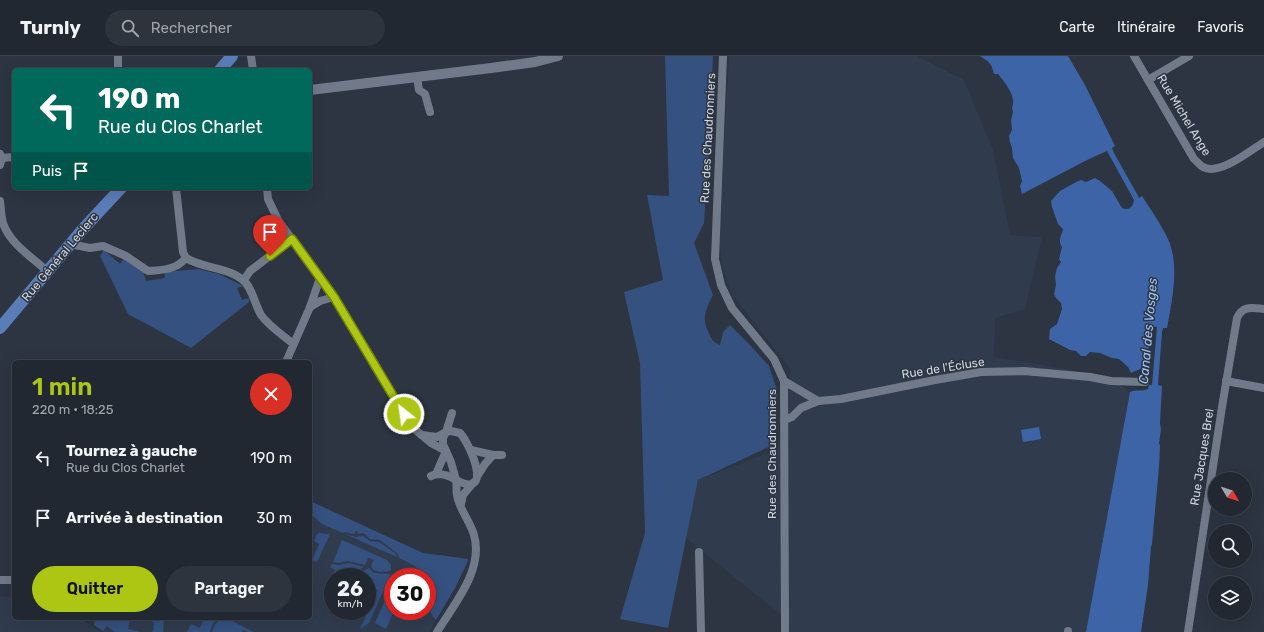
<!DOCTYPE html>
<html lang="fr">
<meta charset="utf-8">
<style>
body{margin:0;font-family:Rubik,sans-serif;background:#2d343d;color:#f1f3f6;height:100vh;display:flex;flex-direction:column;font-size:15px;white-space:nowrap}
*{box-sizing:border-box;margin:0}
p{font-size:13px;color:#a2a6ab}
.icon{flex:none;width:22px;height:22px;fill:none;stroke:currentColor;stroke-width:2;stroke-linecap:round;stroke-linejoin:round}
.map{position:relative;flex:1;overflow:hidden}
.side{position:absolute;left:12px;top:304px;width:300px;height:260px;display:flex;flex-direction:column;background:#212831;border-radius:6px;box-shadow:0 4px 16px #0002,0 0 0 1px #3e444d}
.side>*{flex:none}
.hud{position:absolute;left:12px;top:12px;width:300px;height:122px;border-radius:6px;box-shadow:0 4px 16px #0002,0 0 0 1px #3e444d;background:#00695c;color:#fff;overflow:hidden}
.needle{width:26px;rotate:129deg}
.buttons{position:absolute;left:1208px;top:416px;display:grid;gap:8px}
.buttons a{display:grid;place-items:center;width:44px;height:44px;border-radius:50%;background:#212831;box-shadow:0 4px 16px #0002,0 0 0 1px #3e444d;font-size:20px}
.speed{position:absolute;left:324px;top:512px;display:flex;gap:8px;font-size:20px;font-weight:700;text-align:center}
.speed>*{display:grid;place-content:center;width:52px;height:52px;border-radius:50%;background:#212831;box-shadow:0 4px 16px #0002,0 0 0 1px #3e444d;line-height:1}
.speed small{font-size:10px;font-weight:400}
.speed .limit{border:6px solid #d22;background:#fff;color:#111}
.pin{position:absolute;display:grid;place-items:center;width:34px;height:34px;color:#fff;margin:-41px -17px;border-radius:50% 50% 50% 0;rotate:-45deg;box-shadow:0 0 4px #0007}
.pin .icon{rotate:45deg}
.me{position:absolute;width:44px;margin:-22px;rotate:330deg;stroke-linejoin:round;filter:drop-shadow(0 0 3px #0008)}
.turn{display:flex;align-items:center;gap:14px;height:84px;padding:0 20px;font-size:18px}
.turn .icon{width:52px;height:52px;stroke-width:2.5}
.turn b{display:block;font-size:28px;line-height:34px}
.then{display:flex;align-items:center;height:38px;padding:0 20px;background:#0003;gap:8px;font-size:15px}
.round{display:grid;place-items:center;flex:none;width:42px;height:42px;border-radius:21px;background:#2d343d}
.summary{display:flex;align-items:center;justify-content:space-between;height:68px;padding:0 20px}
h1{font-size:24px;font-weight:600;line-height:30px;color:#acc613}
.action{display:flex;gap:8px;margin-top:auto;padding:8px 20px}
.action a{flex:1;height:46px;border-radius:24px;background:#acc613;color:#111;font-size:16px;font-weight:600;line-height:46px;text-align:center}
.action a+a{background:#2d343d;color:#f1f3f6}
ul{padding:0;list-style:none}
li{display:flex;align-items:center;gap:12px;height:60px;padding:0 20px}
li div{flex:1}
li b{display:block;font-size:15px}
li em{font-style:normal}
header{display:flex;align-items:center;gap:24px;box-sizing:border-box;height:56px;padding:0 20px;background:#212831;border-bottom:1px solid #3e444d}
header strong{font-size:19px}
nav{display:flex;gap:22px;margin-inline-start:auto;font-size:14px}
.search{width:280px;height:36px;background:#2d343d;display:flex;align-items:center;gap:10px;box-sizing:border-box;padding:0 14px;border-radius:22px;color:#a2a6ab;font-size:15px}
.map>svg:first-child{display:block}
.built{fill:#303c4e;fill-rule:evenodd}
.green{fill:#345180}
.water{fill:#3c64a6}
.lines{fill:none;stroke-linecap:round;stroke-linejoin:round}
.minor{stroke:#707a89;stroke-width:8}
.tertiary{stroke:#707a89;stroke-width:10}
.primary{stroke:#5a7db7;stroke-width:12}
.route-casing{stroke:#70810c;stroke-width:10}
.route{stroke:#acc613;stroke-width:7}
.labels{text-anchor:middle;dominant-baseline:central;stroke-width:3;stroke-linejoin:round;paint-order:stroke}
.street-label{font-size:12px;fill:#d0d5dd;stroke:#2c3541}
.water-label{font-size:13px;font-style:italic;fill:#a0c2f9;stroke:#2c3541}
</style>
<header>
<strong>Turnly</strong>
<div class="search"><svg class="icon" aria-label="search" viewBox="0 0 24 24"><circle cx="10" cy="10" r="6"/><path d="M15 15l6 6"/></svg>Rechercher</div>
<nav><a>Carte</a><a>Itinéraire</a><a>Favoris</a></nav>
</header>
<div class="map">
<svg width="1264" height="576" viewBox="0 0 1264 576">
<rect width="100%" height="100%" fill="#2c3541"/>
<g class="built">
<polygon points="729,0 917,0 964,24 993,94 1010,179 1042,181 1025,253 995,262 994,301 1108,320 1130,336 1086,576 783,576 784,561 686,482 698,424 778,393 791,314 732,238 723,213 719,182"/>
<path d="M 310,445 L 423,497 L 468,503 L 467,507 L 455,532 L 429,576 L 103,576 L 94,569 L 95,562 L 310,562 ZM 333,521 L 367,521 L 367,555 L 333,555 ZM 393,521 L 427,521 L 427,555 L 393,555 Z"/>
<polygon points="0,540 14,541 14,562 80,562 100,576 0,576"/>
</g>
<g class="green">
<path d="M 665,0 L 713,0 L 710,71 L 704,167 L 694,187 L 713,239 C 707,252 701,261 708,275 C 712,284 712,285 720,289 L 723,276 L 730,269 L 749,288 L 769,310 L 777,334 L 775,388 L 698,424 L 668,572 L 620,563 L 645,477 L 640,307 L 624,236 L 663,224 L 647,139 L 669,140 Z"/>
<polygon points="104,194 120,208 124,202 143,215 146,225 165,222 164,216 198,213 219,218 243,230 237,232 242,244 249,242 249,246 191,292 128,258 100,200"/>
<path d="M 310,445 L 423,497 L 468,503 L 467,507 L 455,532 L 436,564 C 432,561 432,556 428,554 L 430,542 L 427,521 L 424,521 L 415,510 L 399,502 L 398,498 L 380,484 L 370,483 L 364,477 L 357,478 L 358,476 L 357,475 L 355,476 L 354,478 L 345,476 L 343,477 L 322,468 L 310,457 Z"/>
<polygon points="320,477 330,478 317,506 312,504 319,488 314,485 317,478"/>
<polygon points="345,478 356,481 363,480 370,485 379,486 395,497 397,501"/>
<polygon points="342,484 387,504 391,509 391,515 379,516 373,514 371,509 374,504 368,502 365,509 347,505 340,507 333,506"/>
<polygon points="349,507 364,511 346,521 333,521 333,530 331,533 328,532 335,514 330,511 332,508 340,509"/>
<polygon points="369,512 374,517 391,518 369,567 360,573 378,534 367,529 367,521 350,521"/>
<polygon points="393,526 394,555 386,573 375,567"/>
<polygon points="95,562 130,562 128,573 141,576 115,576 107,570 103,575 94,569"/>
<polygon points="146,562 164,562 163,576 151,576 153,575 154,566 145,564"/>
<polygon points="199,562 218,562 213,567 210,576 187,576 191,568 200,572 203,565 198,563"/>
<polygon points="221,562 226,562 254,576 248,576 243,574 242,576 212,576 215,569"/>
</g>
<g class="water">
<path d="M 980,0 L 1068,0 L 1085,29 L 1115,90 L 1112,92 L 1114,97 L 1137,138 L 1139,142 L 1142,140 C 1151,154 1161,168 1168,183 C 1180,209 1172,245 1167,272 L 1163,272 L 1162,276 L 1158,329 L 1162,330 L 1160,367 L 1161,374 L 1159,387 L 1160,390 L 1159,411 L 1152,488 L 1151,491 L 1148,529 L 1141,576 L 1086,576 L 1130,336 C 1135,333 1142,336 1148,333 L 1149,329 L 1152,329 L 1157,271 L 1150,270 L 1146,273 L 1149,286 L 1148,304 L 1147,310 L 1131,317 L 1128,311 L 1119,303 L 1112,302 L 1100,297 L 1090,296 L 1086,300 L 1081,300 L 1076,295 L 1070,294 L 1049,283 L 1050,273 L 1057,268 L 1062,253 L 1061,247 L 1056,242 L 1054,238 L 1056,229 L 1055,220 L 1057,212 L 1061,206 L 1059,203 L 1062,191 C 1057,183 1062,180 1063,173 L 1058,168 L 1052,151 L 1051,145 L 1060,135 L 1078,125 L 1081,124 L 1086,126 L 1095,122 L 1100,125 L 1112,135 L 1122,152 C 1130,155 1133,150 1134,144 L 1107,95 L 1087,104 L 1022,138 L 1020,130 L 1022,125 L 1019,112 L 1013,102 L 1012,92 L 1010,86 L 1009,80 L 1012,74 L 1011,64 L 1013,56 L 1012,52 C 1017,40 1005,27 998,18 L 994,18 C 991,6 990,7 980,0 Z"/>
<polygon points="1039,371 1041,383 1023,386 1021,374"/>
</g>
<g class="lines">
<g class="minor">
<polyline points="118,0 118,14"/>
<polyline points="251,0 253,14"/>
<polyline points="723,0 715,203 721,229 732,252 774,303 784,325 785,576"/>
<path d="M 1134,0 L 1194,103 C 1197,105 1200,110 1203,111 C 1219,120 1250,95 1264,86"/>
<polyline points="417,21 419,34 425,38 430,56"/>
<polyline points="1148,24 1189,0"/>
<polyline points="0,98 2,102 0,109"/>
<polyline points="2,102 14,101"/>
<polyline points="176,132 183,196 186,202"/>
<polyline points="267,132 268,143 278,164 334,241 411,370 431,387 446,395 436,418"/>
<path d="M 0,145 C 1,152 1,160 3,167 C 10,188 32,201 47,215"/>
<path d="M 70,188 L 90,192 L 103,190 L 126,200 L 148,215 C 162,214 176,214 186,202 C 204,213 228,211 243,224 C 252,231 255,249 261,259 C 269,270 281,278 291,286 L 294,287"/>
<polyline points="320,222 310,251 320,245 334,241"/>
<polyline points="244,224 250,215 292,183"/>
<polyline points="286,306 310,251"/>
<polyline points="784,325 818,345"/>
<polyline points="1226,325 1264,332"/>
<polyline points="784,364 792,361 801,352 818,345 841,343 935,324 981,316 1024,315 1090,321 1111,325 1145,326"/>
<path d="M 451,375 L 460,377 C 471,389 494,444 456,424 L 451,406 L 443,388 L 443,382 L 446,376 Z"/>
<polyline points="422,379 437,381 446,376 452,357"/>
<polyline points="471,394 493,399 502,399"/>
<polyline points="478,419 485,408 493,399"/>
<path d="M 431,420 C 440,416 448,419 456,424 C 457,429 456,435 457,439 C 459,453 470,465 474,479 C 484,514 454,548 437,576"/>
<polyline points="461,448 463,439 473,427"/>
<polyline points="699,496 701,576"/>
<polyline points="0,524 14,524"/>
<polyline points="1068,576 1068,575"/>
<path d="M 1188,576 L 1222,351 L 1237,262 C 1243,249 1252,252 1264,253"/>
</g>
<polyline class="tertiary" points="310,34 491,12 535,6 558,0"/>
<g class="primary">
<polyline points="220,14 232,0"/>
<polyline points="0,272 83,173 121,132"/>
</g>
</g>
<g class="lines">
<g class="route-casing">
<polyline id="route" points="270,200 292,183 334,241 404,358"/>
</g>
<use href="#route" class="route"/>
</g>
<g class="labels">
<g class="street-label">
<text transform="translate(1184 59) rotate(59)">Rue Michel Ange</text>
<text transform="translate(708 82) rotate(-87)">Rue des Chaudronniers</text>
<text transform="translate(60 201) rotate(-50)">Rue Général Leclerc</text>
<text transform="translate(943 312) rotate(-9)">Rue de l'Écluse</text>
<text transform="translate(772 398) rotate(-90)">Rue des Chaudronniers</text>
<text transform="translate(1202 401) rotate(-81)">Rue Jacques Brel</text>
</g>
<g class="water-label">
<text transform="translate(1148 275) rotate(-85)">Canal des Vosges</text>
</g>
</g>
</svg>
<div class="buttons">
<a><svg class="needle" viewBox="-14 -14 28 28"><path d="M0-13l5 13h-10z" fill="#e53935"/><path d="M0 13l5-13h-10z" fill="#a2a6ab"/></svg></a>
<a><svg class="icon" aria-label="search" viewBox="0 0 24 24"><circle cx="10" cy="10" r="6"/><path d="M15 15l6 6"/></svg></a>
<a><svg class="icon" aria-label="layers" viewBox="0 0 24 24"><path d="M12 4l9 5-9 5-9-5zM3 14l9 5 9-5"/></svg></a>
</div>
<div class="speed"><div>26<small>km/h</small></div><div class="limit">30</div></div>
<div class="pin" style="left:270px;top:200px;background:#d93025"><svg class="icon" aria-label="arrive" viewBox="0 0 24 24"><path d="M6 21V4h12l-3 4 3 4H6"/></svg></div>
<svg class="me" style="left:404px;top:358px" viewBox="-20 -20 40 40"><circle r="17" fill="#acc613" stroke="#fff" stroke-width="3"/><path d="M0-11L8 9 0 5-8 9z" fill="#fff"/></svg>
<div class="hud">
<div class="turn"><svg class="icon" aria-label="left" viewBox="0 0 24 24"><path d="M17 20v-9H6M10 6l-5 5 5 5"/></svg><div><b>190 m</b>Rue du Clos Charlet</div></div>
<div class="then">Puis<svg class="icon" aria-label="arrive" viewBox="0 0 24 24"><path d="M6 21V4h12l-3 4 3 4H6"/></svg></div>
</div>
<section class="side">
<div class="summary"><div><h1>1 min</h1><p>220 m · 18:25</p></div><a class="round" style="background:#d93025;color:#fff"><svg class="icon" aria-label="close" viewBox="0 0 24 24"><path d="M6 6l12 12M18 6L6 18"/></svg></a></div>
<ul>
<li><svg class="icon" aria-label="left" viewBox="0 0 24 24"><path d="M17 20v-9H6M10 6l-5 5 5 5"/></svg><div><b>Tournez à gauche</b><p>Rue du Clos Charlet</p></div><em>190 m</em></li>
<li><svg class="icon" aria-label="arrive" viewBox="0 0 24 24"><path d="M6 21V4h12l-3 4 3 4H6"/></svg><div><b>Arrivée à destination</b></div><em>30 m</em></li>
</ul>
<div class="action"><a>Quitter</a><a>Partager</a></div>
</section>
</div>
